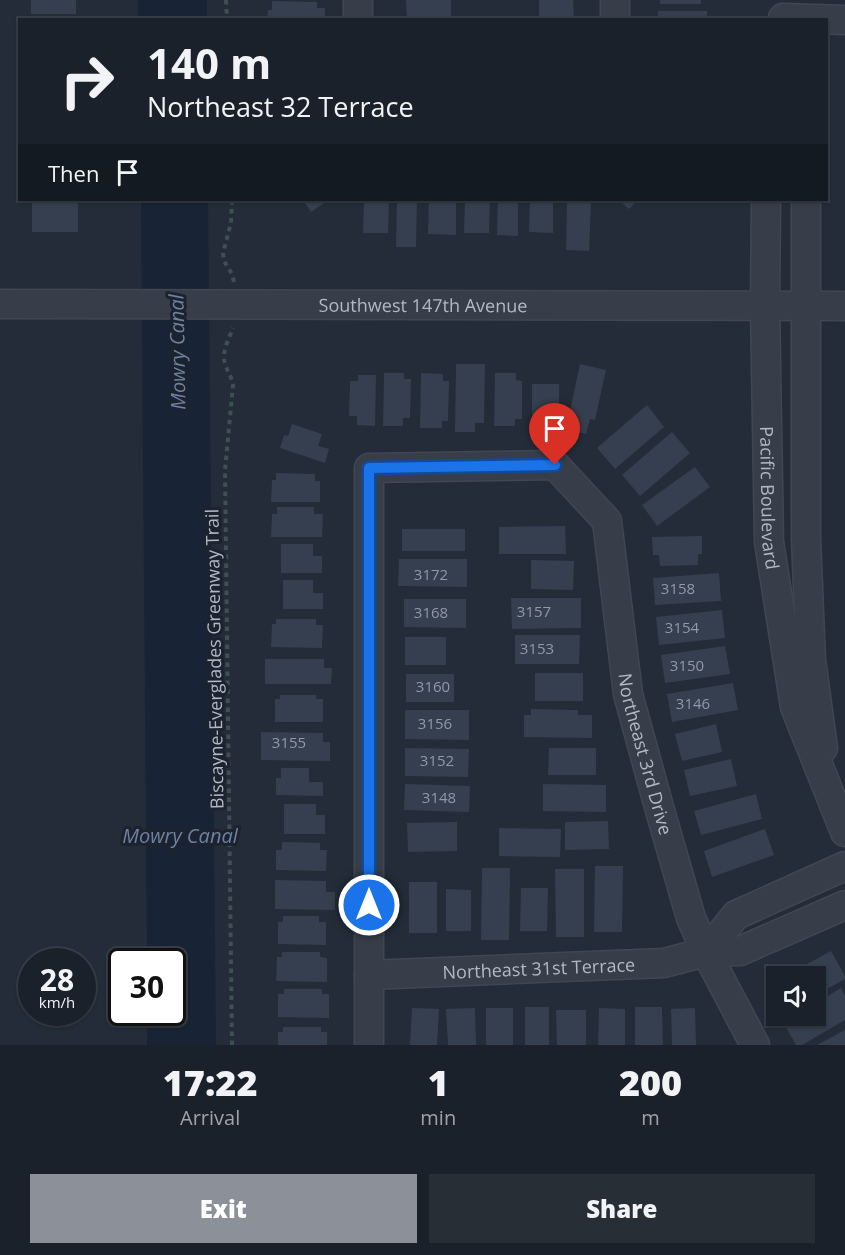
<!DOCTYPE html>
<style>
body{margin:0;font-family:"Open Sans",sans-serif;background:#272e36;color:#f1f3f6;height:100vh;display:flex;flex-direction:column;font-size:22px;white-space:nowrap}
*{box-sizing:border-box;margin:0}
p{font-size:20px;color:#9fa3a8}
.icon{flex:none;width:33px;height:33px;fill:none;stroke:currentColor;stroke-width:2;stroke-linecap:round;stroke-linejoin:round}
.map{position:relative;height:1045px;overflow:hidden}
.details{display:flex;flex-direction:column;background:#1a212a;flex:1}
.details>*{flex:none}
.top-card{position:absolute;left:18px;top:18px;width:810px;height:183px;border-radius:0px;box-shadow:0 2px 4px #0004,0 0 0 2px #383e47;background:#1a212a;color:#f1f3f6;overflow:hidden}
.fabs{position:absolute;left:766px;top:966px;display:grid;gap:12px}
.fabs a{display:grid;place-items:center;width:60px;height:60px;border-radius:0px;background:#1a212a;box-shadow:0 2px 4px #0004,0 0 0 2px #383e47;font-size:30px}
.speed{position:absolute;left:18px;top:948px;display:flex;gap:12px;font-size:30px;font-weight:700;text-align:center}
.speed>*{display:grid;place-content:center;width:78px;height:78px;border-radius:50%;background:#1a212a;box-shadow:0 2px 4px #0004,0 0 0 2px #383e47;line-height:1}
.speed small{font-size:15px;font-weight:400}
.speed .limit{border:3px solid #111;border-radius:9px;background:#fff;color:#111}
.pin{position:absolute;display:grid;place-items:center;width:51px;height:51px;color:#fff;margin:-62px -26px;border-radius:50% 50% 50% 0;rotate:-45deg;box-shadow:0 0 6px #0007}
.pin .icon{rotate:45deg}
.me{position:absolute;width:66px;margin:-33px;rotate:0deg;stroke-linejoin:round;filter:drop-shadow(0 0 4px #0008)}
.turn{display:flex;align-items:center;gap:21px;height:126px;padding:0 30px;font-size:27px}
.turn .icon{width:78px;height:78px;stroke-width:2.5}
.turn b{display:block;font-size:42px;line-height:51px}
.then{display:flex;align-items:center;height:57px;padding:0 30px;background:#0003;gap:12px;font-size:22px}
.eta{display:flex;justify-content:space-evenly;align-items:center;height:102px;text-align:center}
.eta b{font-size:36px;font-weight:800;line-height:42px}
.cta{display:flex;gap:12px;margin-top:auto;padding:12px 30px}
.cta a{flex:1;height:69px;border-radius:0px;background:#8c9099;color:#fff;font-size:24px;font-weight:800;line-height:69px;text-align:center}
.cta a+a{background:#272e36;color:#f1f3f6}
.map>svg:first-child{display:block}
.water{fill:#182335}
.building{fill:#363f4f}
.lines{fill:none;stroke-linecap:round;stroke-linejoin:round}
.minor-casing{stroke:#404752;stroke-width:31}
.path{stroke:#3e5052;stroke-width:4;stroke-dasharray:4.5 4.5;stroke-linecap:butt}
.minor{stroke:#373e49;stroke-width:28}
.route-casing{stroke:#114b97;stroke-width:15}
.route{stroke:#1a73e8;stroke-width:10}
.labels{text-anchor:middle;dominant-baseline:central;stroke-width:6;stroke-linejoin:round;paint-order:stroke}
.number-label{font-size:15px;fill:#9198a6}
.street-label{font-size:18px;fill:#b2b8c5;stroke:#1c232e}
.water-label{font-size:20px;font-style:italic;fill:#6d82a2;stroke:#1c232e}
</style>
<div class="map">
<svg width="845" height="1045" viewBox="0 0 845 1045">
<rect width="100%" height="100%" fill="#232c38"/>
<g class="water">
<rect x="138" y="0" width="69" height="19"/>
<polygon points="141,200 208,200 216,1045 147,1045 147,1013 172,1012 172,962 147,961"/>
</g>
<g class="building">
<rect x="31" y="0" width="45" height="14"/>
<polygon points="406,0 451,0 451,20 407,20"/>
<polygon points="539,0 573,0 574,19 539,19"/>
<rect x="660" y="0" width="41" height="4"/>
<polygon points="272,1 317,2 317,8 325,8 325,20 267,20 268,10 272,10"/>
<rect x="658" y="11" width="49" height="9"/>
<rect x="32" y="200" width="46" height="32"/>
<polygon points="303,200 329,200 311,212"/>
<polygon points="364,200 389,200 388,233 363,233"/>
<polygon points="397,200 417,200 416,247 396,247"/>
<polygon points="429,200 456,200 456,235 428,234"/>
<polygon points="465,200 490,200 489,233 464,233"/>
<polygon points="498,200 518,200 518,236 497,235"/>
<polygon points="530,200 553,200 553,233 529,232"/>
<polygon points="567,200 591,201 589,251 566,250"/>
<polygon points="618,200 638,200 629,209"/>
<polygon points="456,364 485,364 484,423 475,423 475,432 455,432"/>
<polygon points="580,364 606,370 595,420 590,419 586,434 566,430"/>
<polygon points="384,373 404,373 404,379 411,379 410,418 403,418 403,426 383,426"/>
<polygon points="421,373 443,374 443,381 449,381 448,421 442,421 442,428 420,428"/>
<polygon points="495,373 516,373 516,380 522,381 522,419 515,419 515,426 494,426"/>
<polygon points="358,375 376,375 375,426 357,425 357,416 349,416 350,381 358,381"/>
<polygon points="532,384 559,384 559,417 548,417 548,427 532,427"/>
<polygon points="647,405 664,427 615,469 597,448"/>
<polygon points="292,424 322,434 318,446 329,449 325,463 280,448 284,435 288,436"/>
<polygon points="672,432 690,453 640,496 622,475"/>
<polygon points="695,467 710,487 657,526 642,505"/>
<polygon points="276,473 315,474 315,481 320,481 320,502 271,502 272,480 276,480"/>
<polygon points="277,507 314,507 314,514 323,514 322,537 271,537 272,514 277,514"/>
<polygon points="565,526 566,554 499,554 499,527"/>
<rect x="402" y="529" width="63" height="22"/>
<polygon points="702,536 702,554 698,554 698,565 660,566 659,555 653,555 652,537"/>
<polygon points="281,544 313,544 313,556 322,556 322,573 281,573"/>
<polygon points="399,559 467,559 467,587 398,586"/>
<polygon points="531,560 574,561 573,590 531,589"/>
<polygon points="719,573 721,601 655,605 653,578"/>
<polygon points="283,580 313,580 313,593 323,593 323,609 283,609"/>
<polygon points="511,598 581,598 581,628 512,629"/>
<polygon points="404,599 466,599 466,628 404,627"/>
<polygon points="722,610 725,638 659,645 656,617"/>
<polygon points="276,619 316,619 316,625 323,625 322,648 271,647 272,624 276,624"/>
<polygon points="515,635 580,635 579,664 515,664"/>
<rect x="405" y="637" width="41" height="28"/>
<polygon points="725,646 730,674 665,683 661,655"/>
<polygon points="265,659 324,659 324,668 332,668 331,684 265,684"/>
<rect x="535" y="673" width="48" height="28"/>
<rect x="406" y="674" width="48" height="28"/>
<polygon points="733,683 738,710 672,722 667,694"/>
<polygon points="280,695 316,695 316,699 323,699 323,722 275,722 275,699 280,699"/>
<polygon points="531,709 578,710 578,715 592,715 592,738 524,737 524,715 531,715"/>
<polygon points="405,710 469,710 469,740 405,739"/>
<polygon points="716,724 722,752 682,761 675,734"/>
<polygon points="261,732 323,733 323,742 330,742 330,761 261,760"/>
<polygon points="405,748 469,749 468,777 405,776"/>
<polygon points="549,748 596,748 596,775 548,775"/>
<polygon points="731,759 737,786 690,796 684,770"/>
<polygon points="281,768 309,768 309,782 323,782 323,796 276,795 276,778 281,778"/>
<polygon points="405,784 470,786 469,812 404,810"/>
<polygon points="543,784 606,785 606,812 543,811"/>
<polygon points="756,794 762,819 701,835 694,811"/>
<polygon points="284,804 316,804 316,815 325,815 325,834 284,834"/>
<polygon points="608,821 609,849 565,850 565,822"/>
<polygon points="457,822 457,851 408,852 407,823"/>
<polygon points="499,828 561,829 560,857 499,856"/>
<polygon points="765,829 774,855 712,877 704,851"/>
<polygon points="282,842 320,843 320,850 327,850 326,871 276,870 276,850 282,850"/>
<polygon points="595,866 623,866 622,932 594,932"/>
<polygon points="482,868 510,868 509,940 481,940"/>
<polygon points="555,869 584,869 584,937 556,937"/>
<polygon points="275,880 326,881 326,892 335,892 335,910 275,909"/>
<rect x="409" y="882" width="28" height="51"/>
<polygon points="521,888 548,888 547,931 520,931"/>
<polygon points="446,889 471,890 471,931 446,931"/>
<polygon points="283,916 319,916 319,922 326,922 326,945 278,944 278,922 283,922"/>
<polygon points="831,951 845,976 845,979 816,995 816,976 785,976"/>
<polygon points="282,952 320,952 320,957 327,958 327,982 276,981 277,957 282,957"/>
<polygon points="777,981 777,1004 767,986"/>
<polygon points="841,988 845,996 845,1020 802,1045 796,1045 783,1022 794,1016 816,1016 816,1003"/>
<polygon points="284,989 322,989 322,994 329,994 329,1018 278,1017 278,994 284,994"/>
<rect x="525" y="1007" width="24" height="38"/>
<polygon points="635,1007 662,1007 663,1045 635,1045"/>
<polygon points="412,1008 439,1009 437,1045 410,1045"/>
<polygon points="475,1008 476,1045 448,1045 446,1009"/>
<rect x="486" y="1008" width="27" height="37"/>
<polygon points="599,1008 625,1009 625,1045 598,1045"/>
<polygon points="695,1008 696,1045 672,1045 671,1009"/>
<polygon points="556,1010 586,1010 586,1045 557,1045"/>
<polygon points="283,1027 321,1027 321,1032 327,1032 327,1045 278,1045 278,1032 283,1032"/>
<polygon points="845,1030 845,1045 817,1045"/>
</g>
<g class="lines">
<g class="minor-casing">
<g id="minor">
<polyline points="615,0 615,20"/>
<polyline points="783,18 845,20"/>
<polyline points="358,20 358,0"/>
<path id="s1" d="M 766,200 L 765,305 L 769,542 L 795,707 L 845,832"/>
<polyline points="806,200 806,539 811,660 823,748"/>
<path id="s2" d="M 0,304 L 845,306"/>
<polyline points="706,952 736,915 845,866"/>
<path id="s3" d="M 369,975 L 664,963 L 706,952 L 740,951 L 845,905"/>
<path id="s4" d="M 369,1045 L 369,468 L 555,465 L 607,521 L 628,694 L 659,807 L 691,918 L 706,952 L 755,1045"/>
</g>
</g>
<g class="path">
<polyline points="226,0 227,20"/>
<polyline points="232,200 231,223 223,253 224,261 232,274 234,282"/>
<path d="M 232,1045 L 225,470 L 233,385 C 232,377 228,373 226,366 C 220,354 229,339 233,328"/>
</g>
<use href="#minor" class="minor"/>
</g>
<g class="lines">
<g class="route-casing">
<polyline id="route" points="369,905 369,468 555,465"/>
</g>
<use href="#route" class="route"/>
</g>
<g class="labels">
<g class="number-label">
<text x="431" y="574">3172</text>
<text x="678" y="588">3158</text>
<text x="534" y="611">3157</text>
<text x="431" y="612">3168</text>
<text x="682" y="627">3154</text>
<text x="537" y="648">3153</text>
<text x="687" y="665">3150</text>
<text x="433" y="686">3160</text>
<text x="693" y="703">3146</text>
<text x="435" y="723">3156</text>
<text x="289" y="742">3155</text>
<text x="437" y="760">3152</text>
<text x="439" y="797">3148</text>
</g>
<g class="street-label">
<text stroke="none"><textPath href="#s2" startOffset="423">Southwest 147th Avenue</textPath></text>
<text stroke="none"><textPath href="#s1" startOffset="298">Pacific Boulevard</textPath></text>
<text transform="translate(214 659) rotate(-91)">Biscayne-Everglades Greenway Trail</text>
<text stroke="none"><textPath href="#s4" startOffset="1076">Northeast 3rd Drive</textPath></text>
<text stroke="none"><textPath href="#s3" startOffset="170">Northeast 31st Terrace</textPath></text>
</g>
<g class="water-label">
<text transform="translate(177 352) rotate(-91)">Mowry Canal</text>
<text x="180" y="835">Mowry Canal</text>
</g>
</g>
</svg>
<div class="fabs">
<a><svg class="icon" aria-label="sound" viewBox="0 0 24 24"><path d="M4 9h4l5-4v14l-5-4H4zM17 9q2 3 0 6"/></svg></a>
</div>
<div class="speed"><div>28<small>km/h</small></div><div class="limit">30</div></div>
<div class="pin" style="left:555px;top:465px;background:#d93025"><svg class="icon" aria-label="arrive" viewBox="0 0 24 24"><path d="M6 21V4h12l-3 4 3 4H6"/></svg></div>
<svg class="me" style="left:369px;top:905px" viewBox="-20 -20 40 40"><circle r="17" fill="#1a73e8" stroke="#fff" stroke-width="3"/><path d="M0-11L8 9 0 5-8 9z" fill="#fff"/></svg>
<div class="top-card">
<div class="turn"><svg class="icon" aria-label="right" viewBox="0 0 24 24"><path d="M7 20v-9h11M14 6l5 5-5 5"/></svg><div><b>140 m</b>Northeast 32 Terrace</div></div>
<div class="then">Then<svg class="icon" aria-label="arrive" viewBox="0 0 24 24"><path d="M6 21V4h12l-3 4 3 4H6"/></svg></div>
</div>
</div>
<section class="details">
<div class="eta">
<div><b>17:22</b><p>Arrival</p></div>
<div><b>1</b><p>min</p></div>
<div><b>200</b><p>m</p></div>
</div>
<div class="cta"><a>Exit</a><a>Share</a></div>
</section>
